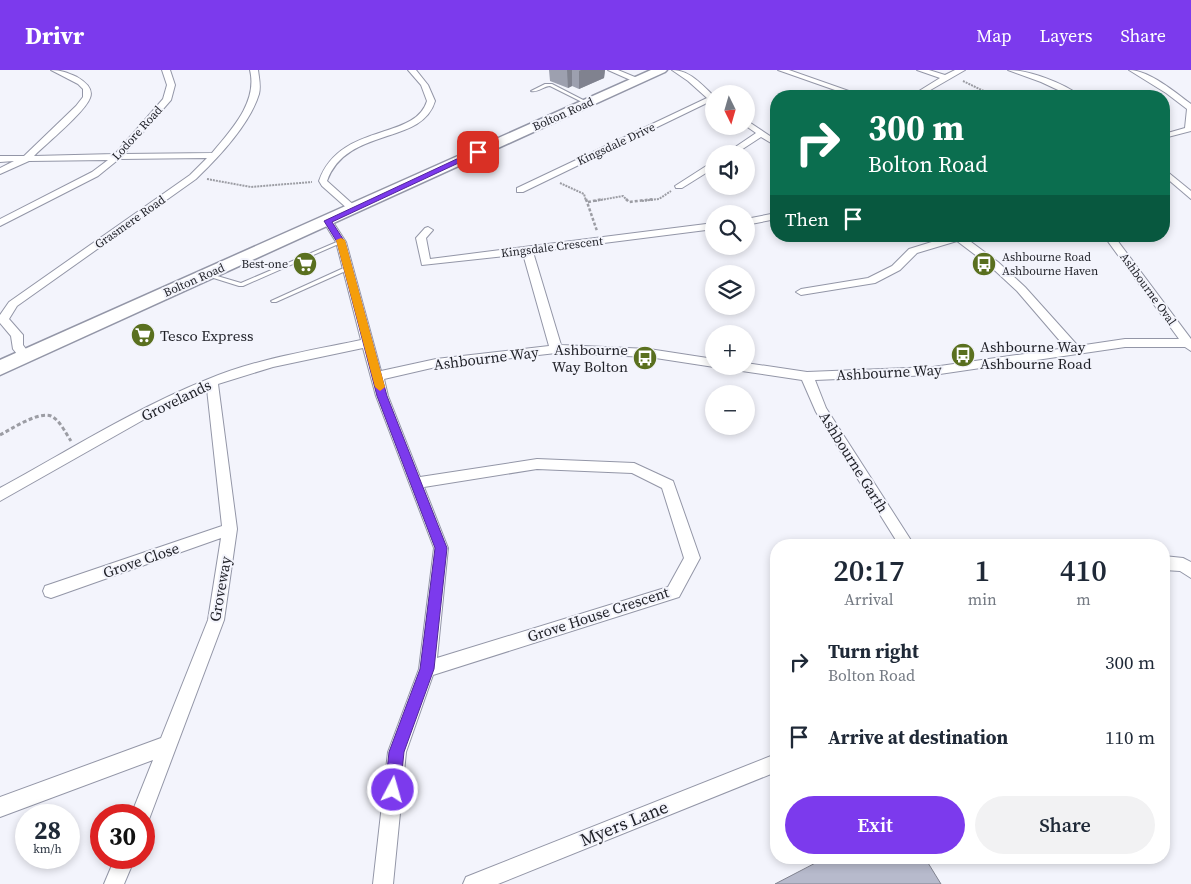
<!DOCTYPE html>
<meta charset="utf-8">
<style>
body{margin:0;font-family:"Source Serif 4",serif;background:#f2f2f3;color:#1f2937;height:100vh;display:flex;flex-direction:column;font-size:19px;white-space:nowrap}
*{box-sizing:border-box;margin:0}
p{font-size:16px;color:#747a83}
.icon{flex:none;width:28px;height:28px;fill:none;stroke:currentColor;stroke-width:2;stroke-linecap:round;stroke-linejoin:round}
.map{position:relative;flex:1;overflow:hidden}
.side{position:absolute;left:770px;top:469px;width:400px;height:325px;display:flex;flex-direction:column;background:#fff;border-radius:20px;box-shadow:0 2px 8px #0003}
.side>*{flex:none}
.banner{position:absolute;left:770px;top:20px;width:400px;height:152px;border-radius:20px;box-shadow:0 2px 8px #0003;background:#0b6e4f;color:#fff;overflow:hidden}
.needle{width:32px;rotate:175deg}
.fabs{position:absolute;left:705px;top:15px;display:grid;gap:10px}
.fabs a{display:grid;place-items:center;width:50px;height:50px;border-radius:50%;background:#fff;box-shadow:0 2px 8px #0003;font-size:25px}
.speed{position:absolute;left:15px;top:734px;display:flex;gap:10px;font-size:25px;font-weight:700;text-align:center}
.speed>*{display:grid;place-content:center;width:65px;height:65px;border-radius:50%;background:#fff;box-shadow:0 2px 8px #0003;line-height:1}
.speed small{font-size:12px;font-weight:400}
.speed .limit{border:8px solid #d22;background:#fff;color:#111}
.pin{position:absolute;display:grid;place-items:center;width:42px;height:42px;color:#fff;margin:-21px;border-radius:10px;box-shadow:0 2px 8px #0006}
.me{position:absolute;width:55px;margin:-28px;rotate:6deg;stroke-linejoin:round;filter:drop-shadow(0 0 4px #0008)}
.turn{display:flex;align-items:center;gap:18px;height:105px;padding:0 15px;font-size:22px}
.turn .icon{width:65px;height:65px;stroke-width:2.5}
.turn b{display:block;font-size:35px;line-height:42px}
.then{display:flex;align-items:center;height:48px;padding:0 15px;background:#0003;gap:10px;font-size:19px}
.eta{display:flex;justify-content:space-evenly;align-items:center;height:85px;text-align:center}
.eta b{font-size:30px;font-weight:600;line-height:35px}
.cta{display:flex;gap:10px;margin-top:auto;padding:10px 15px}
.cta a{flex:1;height:58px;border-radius:30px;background:#7c3aed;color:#fff;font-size:20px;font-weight:600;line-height:58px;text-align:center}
.cta a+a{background:#f2f2f3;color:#1f2937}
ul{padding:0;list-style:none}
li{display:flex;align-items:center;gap:15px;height:75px;padding:0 15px}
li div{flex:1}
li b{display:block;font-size:19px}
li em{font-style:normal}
header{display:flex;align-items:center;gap:30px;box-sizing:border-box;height:70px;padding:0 25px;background:#7c3aed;color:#fff}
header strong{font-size:24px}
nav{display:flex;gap:28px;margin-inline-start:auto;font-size:18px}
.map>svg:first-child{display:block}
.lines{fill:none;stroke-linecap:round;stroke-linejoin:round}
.lane-casing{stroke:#9396a7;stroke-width:2}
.street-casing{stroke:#9396a7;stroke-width:2}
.primary-casing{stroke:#9396a7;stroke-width:3}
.path-far2{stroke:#9c9da4;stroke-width:2;stroke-dasharray:2 1;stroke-linecap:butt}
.path-far1{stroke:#9c9da4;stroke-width:2.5;stroke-dasharray:3 2;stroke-linecap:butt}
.path{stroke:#9c9da4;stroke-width:3;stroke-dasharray:4 2.5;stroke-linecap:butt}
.lane{fill:#fff;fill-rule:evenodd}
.street{fill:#fff;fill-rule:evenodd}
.primary{fill:#fff;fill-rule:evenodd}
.wall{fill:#9da0af}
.shaded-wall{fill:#80828f}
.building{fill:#b7bacc;stroke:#80828f}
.route{fill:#7c3aed;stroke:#51269a}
.slow{fill:#f59e0b}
.labels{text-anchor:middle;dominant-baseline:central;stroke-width:4;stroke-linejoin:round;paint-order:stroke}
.far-street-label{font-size:12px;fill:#1f2027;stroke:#f3f4fc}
.far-poi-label{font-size:12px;fill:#1f2027;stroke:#f3f4fc;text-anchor:start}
.poi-label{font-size:15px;fill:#1f2027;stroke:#f3f4fc;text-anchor:start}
.street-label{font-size:15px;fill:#1f2027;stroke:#f3f4fc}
.near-street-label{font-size:18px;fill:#1f2027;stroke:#f3f4fc}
</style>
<header>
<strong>Drivr</strong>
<nav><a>Map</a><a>Layers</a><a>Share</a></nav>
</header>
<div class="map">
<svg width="1191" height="814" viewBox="0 0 1191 814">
<rect width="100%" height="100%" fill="#f3f4fc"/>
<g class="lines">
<g class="lane-casing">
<g id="lane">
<path d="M 545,14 L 552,14 L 589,33 L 586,34 L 550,16 C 544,16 537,23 531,21 Z"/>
<polygon points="339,171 343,172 243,216 239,216 204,205 207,203 241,213"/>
<polygon points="348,196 351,198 350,199 276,232 272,232 271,231"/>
</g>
</g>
<g class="street-casing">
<g id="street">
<path d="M 51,0 C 61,0 68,3 77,7 C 84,11 94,18 90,28 C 85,42 47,73 34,86 L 115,84 L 163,29 L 167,15 L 162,0 L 170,0 L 175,15 L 171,30 L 124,84 L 212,83 C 231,60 258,32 250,0 L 258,0 C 259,8 261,16 259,24 C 250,54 218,88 196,109 L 17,236 L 9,249 L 23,265 L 23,275 L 31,286 L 25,290 L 21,289 L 13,279 L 11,266 L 0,253 L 0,245 L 9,232 L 190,105 L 207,88 L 119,89 L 98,106 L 0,156 L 0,149 L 92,102 L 108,90 L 29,91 L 0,104 L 0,98 L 14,91 L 0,92 L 0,86 L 24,86 L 76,36 L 83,27 L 83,19 L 78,14 Z"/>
<path d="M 408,0 L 416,0 L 428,15 L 435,31 C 422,76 347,56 327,111 L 357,138 L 355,140 L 349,140 L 322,116 L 319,111 C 340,52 415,71 427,31 L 421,15 Z"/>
<polygon points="608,0 618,0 642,10 635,12"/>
<path d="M 672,0 C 690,0 702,15 714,26 L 714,32 L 711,31 L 523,122 L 517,122 L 517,118 L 707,28 L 688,11 Z"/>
<polygon points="778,0 789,0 863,26 852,26"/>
<polygon points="917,0 929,0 945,5 955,0 965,0 920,26 911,26 940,8"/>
<path d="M 1008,0 C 1029,0 1064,13 1080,26 L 1071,26 L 1041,12 Z"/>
<path d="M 1129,0 C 1149,0 1176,23 1191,34 L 1191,61 L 1164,68 L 1164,64 L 1185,58 L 1187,39 L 1166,23 Z"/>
<polygon points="746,50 776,70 776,76 761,67 735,84 725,84 756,63 746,56"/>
<polygon points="714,91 714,98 682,118 676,118 675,116"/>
<polygon points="1164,99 1191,121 1191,129 1164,106"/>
<polygon points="776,143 776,149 746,155 746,149"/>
<path d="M 328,148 L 331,149 L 346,172 L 381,301 L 436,289 L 549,276 L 523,184 L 422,195 L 416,168 L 425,158 L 428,157 L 433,160 L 426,168 L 430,189 L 714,153 L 714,159 L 533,182 L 561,275 L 649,279 L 714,289 L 714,296 L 717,296 L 714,297 L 649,287 L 556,283 L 436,297 L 384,309 L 388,326 L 420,407 L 537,389 L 634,393 L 673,411 L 700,488 L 679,527 L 433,605 L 406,682 L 393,814 L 373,814 L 388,682 L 419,599 L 434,478 L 376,326 L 363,278 L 273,297 L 218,314 L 237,459 L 224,550 L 148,752 L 144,754 L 144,745 L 131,745 L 153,690 L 0,747 L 0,727 L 161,668 L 208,550 L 221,468 L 51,528 L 45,526 L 43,521 L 45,516 L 51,514 L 222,456 L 207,319 L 159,341 L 0,431 L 0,418 C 68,381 134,339 206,310 C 255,289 309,281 361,270 L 336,172 L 323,151 ZM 537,399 L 632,403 L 662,418 L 684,488 L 668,517 L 437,588 L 448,478 L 424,417 Z"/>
<polygon points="951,166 963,166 998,192 1025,217 1078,276 1125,269 1179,269 1104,166 1114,166 1191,269 1191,281 1185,277 1125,277 933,305 815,310 826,338 914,475 899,475 816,342 802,310 735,300 729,296 746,296 746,293 807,302 933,297 1066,278 1017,221 990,196 957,171 917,183 900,200 875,213 801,225 796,222 801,219 868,208 892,196 909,179"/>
<polygon points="1164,486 1183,488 1191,492 1191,508 1180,501 1164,500"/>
<polygon points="776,684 776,702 498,814 463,814 466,807"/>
<polygon points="115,788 135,788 124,814 104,814"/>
</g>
</g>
<g class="primary-casing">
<polygon id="primary" points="651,0 667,0 665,2 0,305 0,290"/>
</g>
<g class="path-far2">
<polyline points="963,11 994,26"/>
<polyline points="207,109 251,117 312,112"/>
<polyline points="560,113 584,124 586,131"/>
<polyline points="595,131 623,126 628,131"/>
<polyline points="642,131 659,129 671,121"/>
</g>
<g class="path-far1">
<polyline points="586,129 597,161"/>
<polyline points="626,129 629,132 654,129"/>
<polyline points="588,132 603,129"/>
</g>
<path class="path" d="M 0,365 C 11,359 39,341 51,346 C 60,350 66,364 71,371"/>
<use href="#lane" class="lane"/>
<use href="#street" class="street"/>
<use href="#primary" class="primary"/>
</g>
<polygon class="wall" points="549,0 605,0 604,8 579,19 572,16 568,18 550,11"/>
<g class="shaded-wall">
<polygon points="567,0 572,0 572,16 568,18"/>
<polygon points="581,0 605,0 604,8 579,19 579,1"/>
</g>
<polygon class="building" points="825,788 925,788 941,814 775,814"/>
<polygon class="route" points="476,80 482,82 332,152 345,172 387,326 447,478 434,599 404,682 400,720 398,725 393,728 387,725 385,720 389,682 420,599 435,478 377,326 337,172 324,151"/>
<polygon class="slow" points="341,168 345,170 385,317 380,321 375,317 336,170"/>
<defs>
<g id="supermarket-disc" transform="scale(1.25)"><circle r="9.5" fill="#5a701f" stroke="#f3f4fc"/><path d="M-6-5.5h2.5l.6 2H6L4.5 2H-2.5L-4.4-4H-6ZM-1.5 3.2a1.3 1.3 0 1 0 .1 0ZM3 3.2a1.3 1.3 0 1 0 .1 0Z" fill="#fff"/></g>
<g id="bus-disc" transform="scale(1.25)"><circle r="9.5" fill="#5a701f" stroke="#f3f4fc"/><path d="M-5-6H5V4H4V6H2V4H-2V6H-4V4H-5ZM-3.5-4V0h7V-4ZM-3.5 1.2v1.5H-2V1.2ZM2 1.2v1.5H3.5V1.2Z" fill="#fff"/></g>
</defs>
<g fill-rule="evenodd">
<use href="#supermarket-disc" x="305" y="194"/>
<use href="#bus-disc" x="984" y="194"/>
<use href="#supermarket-disc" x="143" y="265"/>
<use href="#bus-disc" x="963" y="285"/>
<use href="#bus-disc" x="645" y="288"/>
</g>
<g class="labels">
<g class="far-street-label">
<text transform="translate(563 44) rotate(-24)">Bolton Road</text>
<text transform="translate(137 63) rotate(-48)">Lodore Road</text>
<text transform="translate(616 74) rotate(-25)">Kingsdale Drive</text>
<text transform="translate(130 152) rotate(-35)">Grasmere Road</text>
<text transform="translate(552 177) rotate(-7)">Kingsdale Crescent</text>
<text transform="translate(194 210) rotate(-24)">Bolton Road</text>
<text transform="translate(1148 219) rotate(54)">Ashbourne Oval</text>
</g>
<g class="far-poi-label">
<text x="1002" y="187">Ashbourne Road<tspan x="1002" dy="14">Ashbourne Haven</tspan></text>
<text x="288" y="194" text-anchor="end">Best-one</text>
</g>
<g class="poi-label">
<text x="160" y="265">Tesco Express</text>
<text x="980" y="276">Ashbourne Way<tspan x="980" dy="17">Ashbourne Road</tspan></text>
<text x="628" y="279" text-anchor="end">Ashbourne<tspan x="628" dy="17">Way Bolton</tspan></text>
</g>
<g class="street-label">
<text transform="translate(486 288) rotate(-7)">Ashbourne Way</text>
<text transform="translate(889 302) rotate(-3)">Ashbourne Way</text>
<text transform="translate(176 330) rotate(-26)">Grovelands</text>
<text transform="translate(854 392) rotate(58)">Ashbourne Garth</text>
<text transform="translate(141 490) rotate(-19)">Grove Close</text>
<text transform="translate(220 519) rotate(-80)">Groveway</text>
<text transform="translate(598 544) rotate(-18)">Grove House Crescent</text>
</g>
<g class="near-street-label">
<text transform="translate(624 753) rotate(-22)">Myers Lane</text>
</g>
</g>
</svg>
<div class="fabs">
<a><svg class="needle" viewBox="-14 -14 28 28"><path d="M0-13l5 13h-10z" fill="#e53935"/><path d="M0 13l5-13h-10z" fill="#747a83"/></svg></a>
<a><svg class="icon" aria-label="sound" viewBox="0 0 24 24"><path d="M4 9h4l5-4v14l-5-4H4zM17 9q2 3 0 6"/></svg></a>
<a><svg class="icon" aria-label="search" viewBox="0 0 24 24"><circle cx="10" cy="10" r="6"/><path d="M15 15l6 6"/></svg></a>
<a><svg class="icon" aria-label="layers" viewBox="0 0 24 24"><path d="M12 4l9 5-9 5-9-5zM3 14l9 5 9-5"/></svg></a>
<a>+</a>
<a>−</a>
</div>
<div class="speed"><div>28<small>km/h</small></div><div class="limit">30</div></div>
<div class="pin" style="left:478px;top:82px;background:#d93025"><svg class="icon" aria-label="arrive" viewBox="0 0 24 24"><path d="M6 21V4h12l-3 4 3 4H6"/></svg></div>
<svg class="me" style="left:393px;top:720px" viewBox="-20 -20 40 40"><circle r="17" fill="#7c3aed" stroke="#fff" stroke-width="3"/><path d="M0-11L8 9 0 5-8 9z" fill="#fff"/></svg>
<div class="banner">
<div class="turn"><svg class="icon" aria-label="right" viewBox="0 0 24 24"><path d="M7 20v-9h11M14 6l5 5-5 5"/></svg><div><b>300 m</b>Bolton Road</div></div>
<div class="then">Then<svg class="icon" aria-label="arrive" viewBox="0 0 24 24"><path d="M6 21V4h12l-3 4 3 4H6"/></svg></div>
</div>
<section class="side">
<div class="eta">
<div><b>20:17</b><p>Arrival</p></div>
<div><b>1</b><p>min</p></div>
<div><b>410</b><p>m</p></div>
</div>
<ul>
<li><svg class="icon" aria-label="right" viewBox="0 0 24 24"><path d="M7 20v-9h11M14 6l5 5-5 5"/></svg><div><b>Turn right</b><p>Bolton Road</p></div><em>300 m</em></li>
<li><svg class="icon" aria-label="arrive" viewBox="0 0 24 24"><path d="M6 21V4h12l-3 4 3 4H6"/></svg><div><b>Arrive at destination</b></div><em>110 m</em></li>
</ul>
<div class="cta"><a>Exit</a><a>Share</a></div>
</section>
</div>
